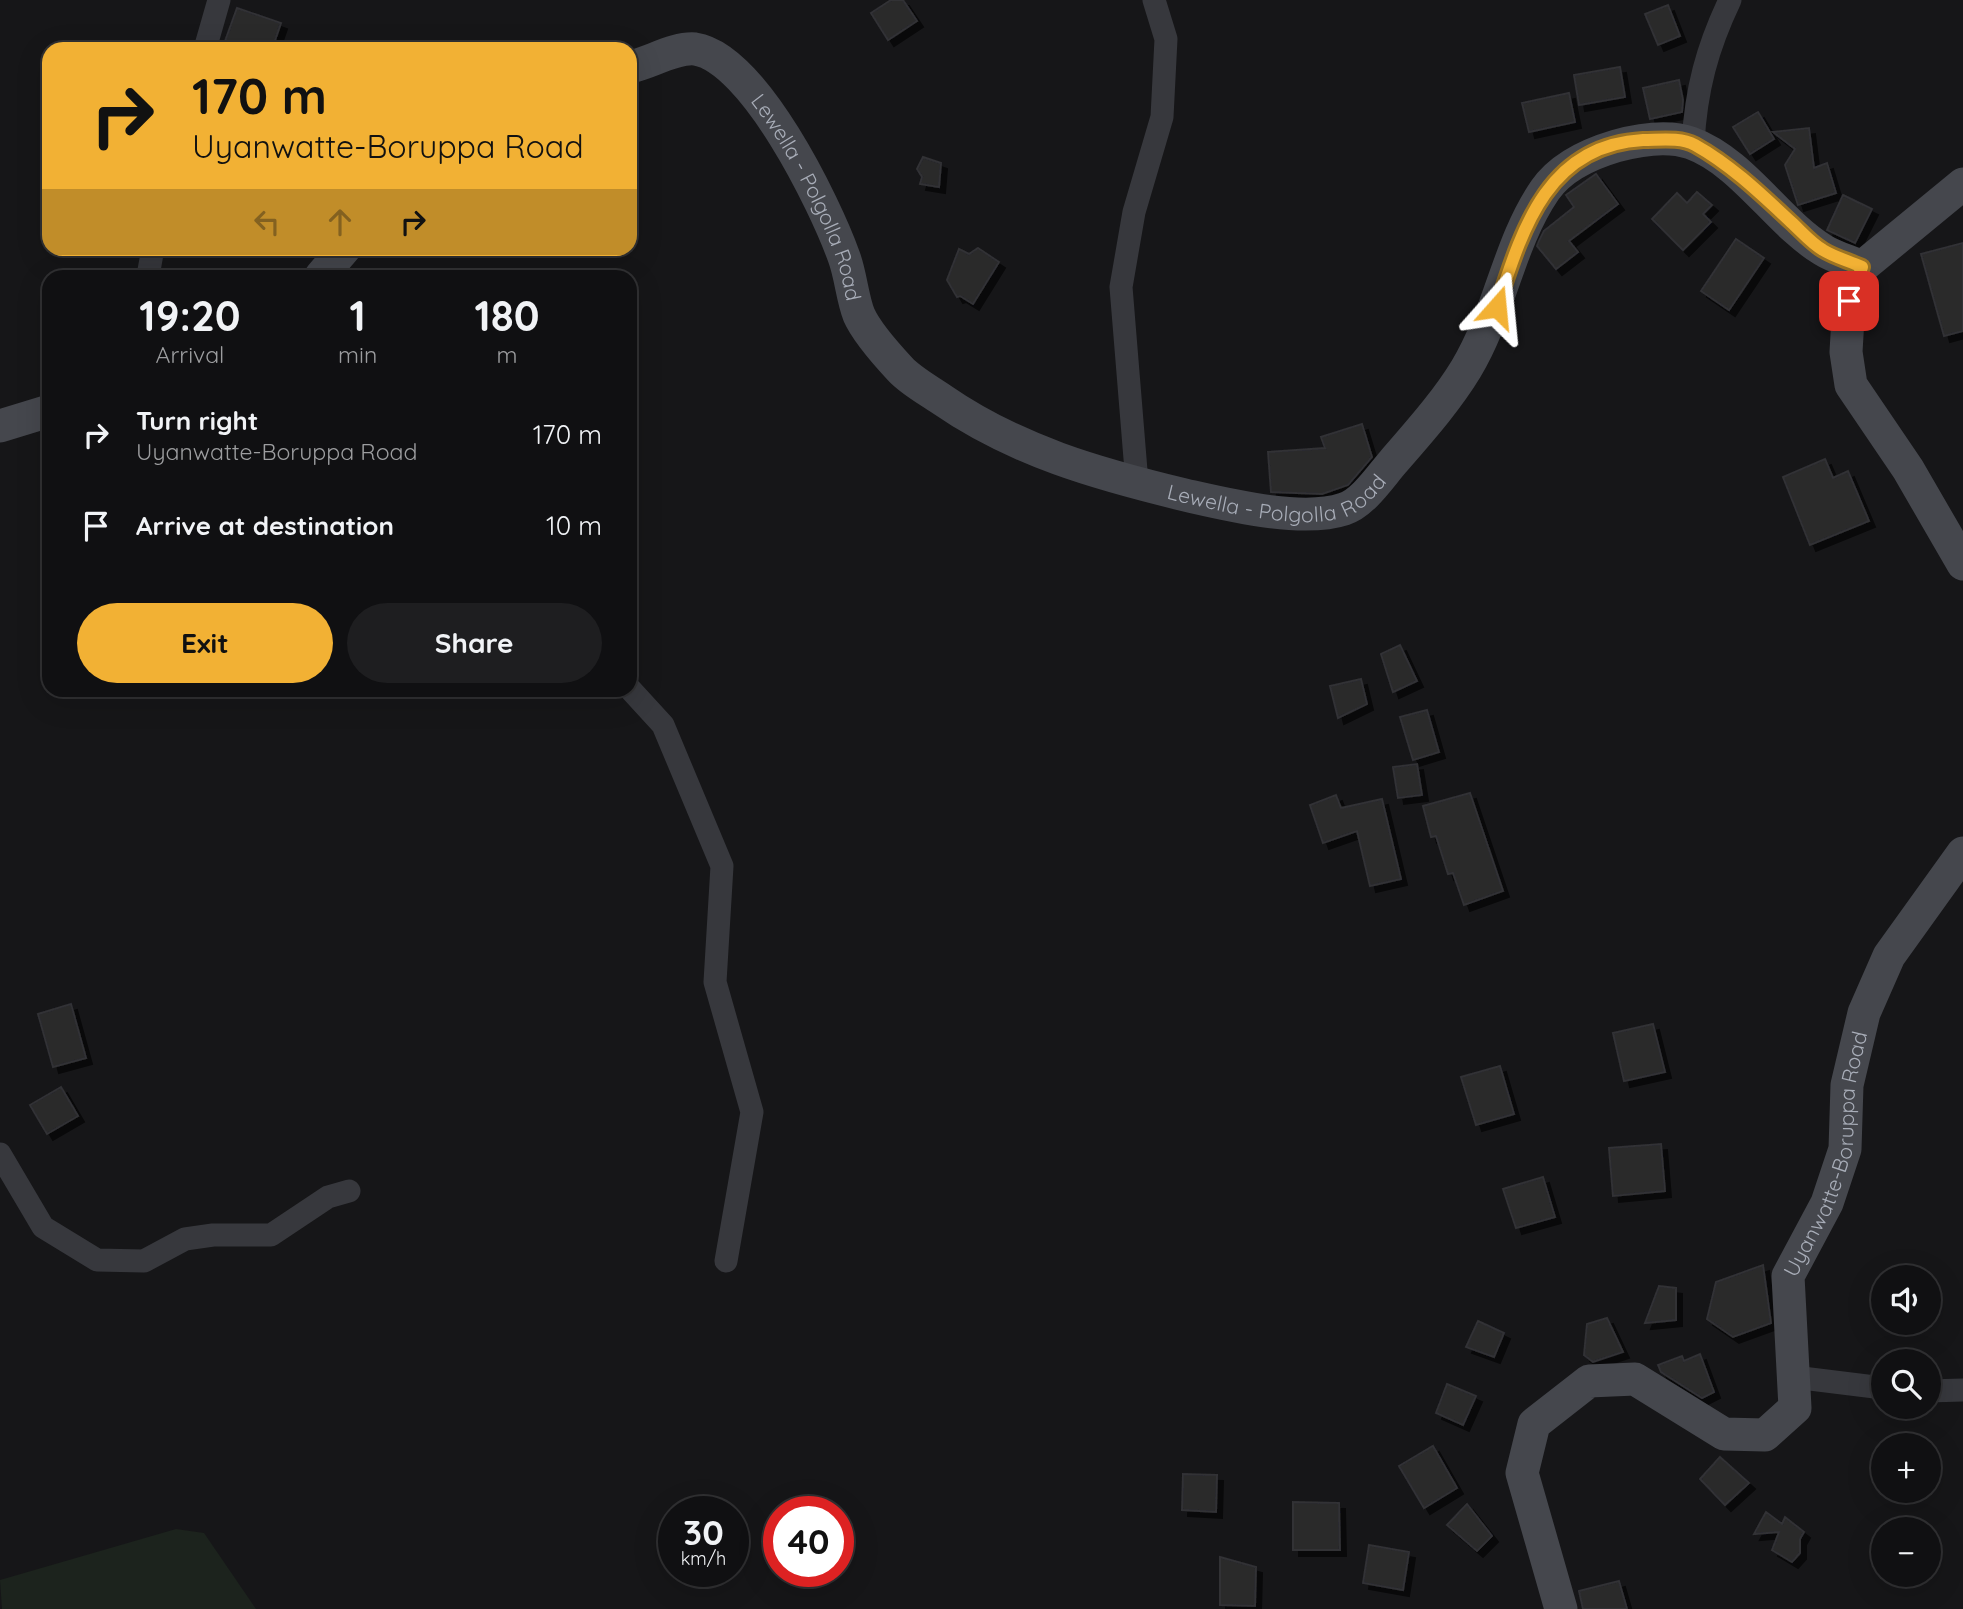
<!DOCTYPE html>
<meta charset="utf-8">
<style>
body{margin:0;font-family:Quicksand,sans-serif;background:#1e1e20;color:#f1f3f6;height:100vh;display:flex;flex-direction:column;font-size:26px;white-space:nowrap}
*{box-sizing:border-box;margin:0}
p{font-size:23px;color:#9c9d9f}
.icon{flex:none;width:38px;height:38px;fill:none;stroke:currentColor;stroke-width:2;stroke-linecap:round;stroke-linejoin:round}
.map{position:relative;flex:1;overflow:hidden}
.panel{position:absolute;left:42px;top:270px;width:595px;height:427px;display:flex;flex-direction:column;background:#101012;border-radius:21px;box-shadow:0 7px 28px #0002,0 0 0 2px #303032}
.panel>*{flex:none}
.top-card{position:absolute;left:42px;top:42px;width:595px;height:214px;border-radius:21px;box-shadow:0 7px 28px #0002,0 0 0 2px #303032;background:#f2b134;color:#111;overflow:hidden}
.controls{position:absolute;left:1871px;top:1265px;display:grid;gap:14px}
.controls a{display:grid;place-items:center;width:70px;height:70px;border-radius:50%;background:#101012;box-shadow:0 7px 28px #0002,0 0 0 2px #303032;font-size:35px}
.speed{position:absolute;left:658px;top:1496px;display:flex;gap:14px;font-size:35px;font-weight:700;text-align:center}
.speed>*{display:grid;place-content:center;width:91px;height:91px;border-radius:50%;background:#101012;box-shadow:0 7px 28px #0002,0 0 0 2px #303032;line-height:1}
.speed small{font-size:18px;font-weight:400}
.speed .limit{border:10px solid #d22;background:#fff;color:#111}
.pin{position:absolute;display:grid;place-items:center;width:60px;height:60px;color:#fff;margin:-30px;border-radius:14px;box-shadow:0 4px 10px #0006}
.me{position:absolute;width:77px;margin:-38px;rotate:18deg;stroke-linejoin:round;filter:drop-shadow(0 0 5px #0008)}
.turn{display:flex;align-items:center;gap:24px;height:147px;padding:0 35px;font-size:32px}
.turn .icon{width:91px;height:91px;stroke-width:2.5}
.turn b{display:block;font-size:49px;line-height:60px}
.lanes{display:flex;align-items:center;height:66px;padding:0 35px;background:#0003;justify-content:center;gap:35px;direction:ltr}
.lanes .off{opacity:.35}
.eta{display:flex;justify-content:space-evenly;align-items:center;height:119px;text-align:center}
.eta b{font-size:42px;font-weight:700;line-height:49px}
.action{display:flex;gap:14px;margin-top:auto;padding:14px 35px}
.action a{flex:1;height:80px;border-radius:42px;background:#f2b134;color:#111;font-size:28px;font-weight:700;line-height:80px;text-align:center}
.action a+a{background:#1e1e20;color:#f1f3f6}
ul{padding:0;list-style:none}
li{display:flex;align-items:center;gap:21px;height:91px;padding:0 35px}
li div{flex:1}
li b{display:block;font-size:26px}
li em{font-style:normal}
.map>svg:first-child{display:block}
.green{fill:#1c231d}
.building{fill:#29292c;stroke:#303034;stroke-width:2;filter:url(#shadow)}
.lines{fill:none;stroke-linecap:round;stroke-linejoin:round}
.street{stroke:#37383d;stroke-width:23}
.secondary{stroke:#45474d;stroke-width:33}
.route-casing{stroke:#9d7322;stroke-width:18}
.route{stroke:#f2b134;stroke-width:12}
.labels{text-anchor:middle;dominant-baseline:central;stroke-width:7;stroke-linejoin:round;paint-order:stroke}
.street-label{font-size:21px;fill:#a8adb8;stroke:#111113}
</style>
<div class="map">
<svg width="1963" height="1609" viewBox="0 0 1963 1609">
<defs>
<filter id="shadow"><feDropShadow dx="6" dy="6" stdDeviation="0" flood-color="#0009"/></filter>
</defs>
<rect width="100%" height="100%" fill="#161618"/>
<polygon class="green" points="176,1529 204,1533 256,1609 2,1609 0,1580"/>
<g class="building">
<polygon points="891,0 903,0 917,21 888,40 871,13"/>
<polygon points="1668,5 1680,36 1658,45 1645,14"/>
<polygon points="237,8 281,23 272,49 237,49 224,44"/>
<polygon points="1620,67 1625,97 1579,105 1574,75"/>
<polygon points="1679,80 1683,100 1682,112 1650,119 1643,88"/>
<polygon points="1569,93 1575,122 1529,132 1522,103"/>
<polygon points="1758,112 1774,139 1750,154 1733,127"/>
<polygon points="1809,128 1814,168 1827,163 1836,193 1798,205 1785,165 1795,149 1773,132"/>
<polygon points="923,157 941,163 939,187 920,184 922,177 917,169"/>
<polygon points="1596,174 1618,204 1569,241 1578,252 1556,269 1537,246 1539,241 1544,231 1574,207 1566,195"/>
<polygon points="1697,192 1712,205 1703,214 1711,222 1683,250 1652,219 1677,193 1687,203"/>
<polygon points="1843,195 1872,209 1855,243 1827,230"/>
<polygon points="1736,239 1764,258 1729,310 1701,291"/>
<polygon points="1963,243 1963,331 1944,336 1921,254"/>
<polygon points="978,248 999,262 973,304 960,296 957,297 947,280 959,249 969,254"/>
<polygon points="1362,424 1372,457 1348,485 1322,494 1271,492 1268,452 1325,448 1321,437"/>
<polygon points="1825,459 1833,478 1848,471 1869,521 1810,545 1783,477"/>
<polygon points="1400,645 1417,681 1393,692 1381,654"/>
<polygon points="1361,679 1367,704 1338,718 1330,686"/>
<polygon points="1427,710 1439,752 1413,760 1400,717"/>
<polygon points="1417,764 1422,795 1398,798 1393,767"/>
<polygon points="1470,793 1503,891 1464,905 1453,873 1448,874 1436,836 1431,837 1423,806"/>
<polygon points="1336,795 1341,808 1382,799 1401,879 1370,886 1357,831 1323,843 1310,805"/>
<polygon points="71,1004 86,1058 53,1067 38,1014"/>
<polygon points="1653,1024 1665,1072 1624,1081 1613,1033"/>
<polygon points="1500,1066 1514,1114 1476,1125 1461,1077"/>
<polygon points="61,1087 78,1116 47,1134 30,1105"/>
<polygon points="1661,1144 1665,1191 1613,1196 1609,1148"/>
<polygon points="1543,1177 1555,1217 1516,1228 1503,1189"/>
<polygon points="1763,1265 1771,1323 1733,1337 1707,1319 1716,1282"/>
<polygon points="1659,1286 1676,1288 1676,1320 1645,1323"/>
<polygon points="1607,1318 1623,1352 1593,1362 1584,1355 1587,1324"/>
<polygon points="1478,1321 1504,1333 1494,1357 1466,1347"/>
<polygon points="1700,1354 1714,1392 1702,1398 1661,1372 1658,1365 1682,1356 1684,1361"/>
<polygon points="1447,1384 1476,1396 1463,1425 1436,1413"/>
<polygon points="1433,1446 1457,1488 1424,1508 1399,1466"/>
<polygon points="1720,1457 1749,1483 1725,1505 1700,1479"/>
<polygon points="1183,1474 1217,1475 1216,1512 1182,1510"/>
<polygon points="1293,1502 1339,1503 1340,1550 1293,1550"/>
<polygon points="1467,1504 1492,1536 1477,1551 1447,1525"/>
<polygon points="1766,1512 1782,1524 1785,1517 1804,1532 1800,1539 1800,1553 1792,1562 1772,1550 1779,1532 1754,1534"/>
<polygon points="1369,1545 1409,1552 1403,1590 1363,1583"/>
<polygon points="1220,1557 1256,1567 1255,1606 1220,1605"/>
<polygon points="1619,1581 1627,1609 1583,1609 1579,1591"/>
</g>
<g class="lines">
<g class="street">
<polyline points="205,49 219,0"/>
<path d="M 1693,143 C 1696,90 1707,48 1730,0"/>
<polyline points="148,276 153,248"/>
<polyline points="1137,483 1121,287 1134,212 1162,117 1166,39 1154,0"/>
<polyline points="630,689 663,725 722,866 715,982 752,1112 726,1261"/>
<polyline points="0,1154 43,1227 97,1260 144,1261 185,1239 213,1235 271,1235 328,1197 349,1191"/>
<polyline points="1794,1377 1883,1388"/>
<polyline points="1928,1391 1963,1390"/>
</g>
<g class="secondary">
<path id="s1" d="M 630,67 C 649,63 676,47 695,49 C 754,58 825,204 844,257 C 851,276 852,297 859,315 C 867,333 887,355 900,369 C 911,381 928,390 941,399 C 1016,451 1098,474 1185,495 C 1229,505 1302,523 1344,509 C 1363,503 1380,477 1393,462 C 1418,433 1446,402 1466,369 C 1500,313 1508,244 1545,190 C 1561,167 1589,154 1616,146 C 1638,140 1668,135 1691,143 C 1743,162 1777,222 1823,250 C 1834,257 1849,261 1862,267"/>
<polyline points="1862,267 1849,301 1846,352 1851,385 1908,469 1963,564"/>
<polyline points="1862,267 1963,184"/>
<polyline points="321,276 345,248"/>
<polyline points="0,426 49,411"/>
<path id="s2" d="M 1561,1609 L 1522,1473 L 1534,1424 L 1589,1381 L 1635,1379 L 1724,1434 L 1765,1435 L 1795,1408 L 1788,1276 L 1827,1203 L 1845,1149 L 1847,1085 L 1864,1013 L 1889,956 L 1963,853"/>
</g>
</g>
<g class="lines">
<g class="route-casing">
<path id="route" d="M 1497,307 C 1522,230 1547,145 1643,140 C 1660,140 1680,137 1695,145 C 1731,165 1761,194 1791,222 C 1801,231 1811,243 1823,250 C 1834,257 1849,261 1862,267 L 1849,301"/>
</g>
<use href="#route" class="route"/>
</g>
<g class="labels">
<g class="street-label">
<text stroke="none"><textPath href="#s1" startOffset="261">Lewella - Polgolla Road</textPath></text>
<text stroke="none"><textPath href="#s1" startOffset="870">Lewella - Polgolla Road</textPath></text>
<text stroke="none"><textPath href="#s2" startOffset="756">Uyanwatte-Boruppa Road</textPath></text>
</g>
</g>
</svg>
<div class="controls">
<a><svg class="icon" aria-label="sound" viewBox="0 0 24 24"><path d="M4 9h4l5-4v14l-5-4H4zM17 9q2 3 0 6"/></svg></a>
<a><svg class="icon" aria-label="search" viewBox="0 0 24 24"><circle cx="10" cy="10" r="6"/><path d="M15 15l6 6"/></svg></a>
<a>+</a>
<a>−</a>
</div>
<div class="speed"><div>30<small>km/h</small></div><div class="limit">40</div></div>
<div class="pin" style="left:1849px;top:301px;background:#d93025"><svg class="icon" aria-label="arrive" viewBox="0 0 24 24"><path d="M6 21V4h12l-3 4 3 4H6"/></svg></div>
<svg class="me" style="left:1497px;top:307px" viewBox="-20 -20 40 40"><path d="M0-17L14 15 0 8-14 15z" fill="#f2b134" stroke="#fff" stroke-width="4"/></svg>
<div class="top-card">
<div class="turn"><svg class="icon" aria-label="right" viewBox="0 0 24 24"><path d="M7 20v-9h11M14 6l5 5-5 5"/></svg><div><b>170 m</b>Uyanwatte-Boruppa Road</div></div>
<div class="lanes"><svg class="icon off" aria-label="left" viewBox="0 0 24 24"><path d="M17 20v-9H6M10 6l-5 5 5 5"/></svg><svg class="icon off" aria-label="ahead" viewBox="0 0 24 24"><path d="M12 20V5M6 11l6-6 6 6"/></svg><svg class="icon" aria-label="right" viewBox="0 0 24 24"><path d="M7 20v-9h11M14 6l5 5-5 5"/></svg></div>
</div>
<section class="panel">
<div class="eta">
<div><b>19:20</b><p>Arrival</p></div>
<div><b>1</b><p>min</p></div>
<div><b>180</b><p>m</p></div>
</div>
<ul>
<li><svg class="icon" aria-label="right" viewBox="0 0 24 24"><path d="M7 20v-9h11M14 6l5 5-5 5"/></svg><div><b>Turn right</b><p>Uyanwatte-Boruppa Road</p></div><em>170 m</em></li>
<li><svg class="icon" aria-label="arrive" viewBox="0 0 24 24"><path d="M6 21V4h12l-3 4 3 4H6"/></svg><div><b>Arrive at destination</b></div><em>10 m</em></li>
</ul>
<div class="action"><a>Exit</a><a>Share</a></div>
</section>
</div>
